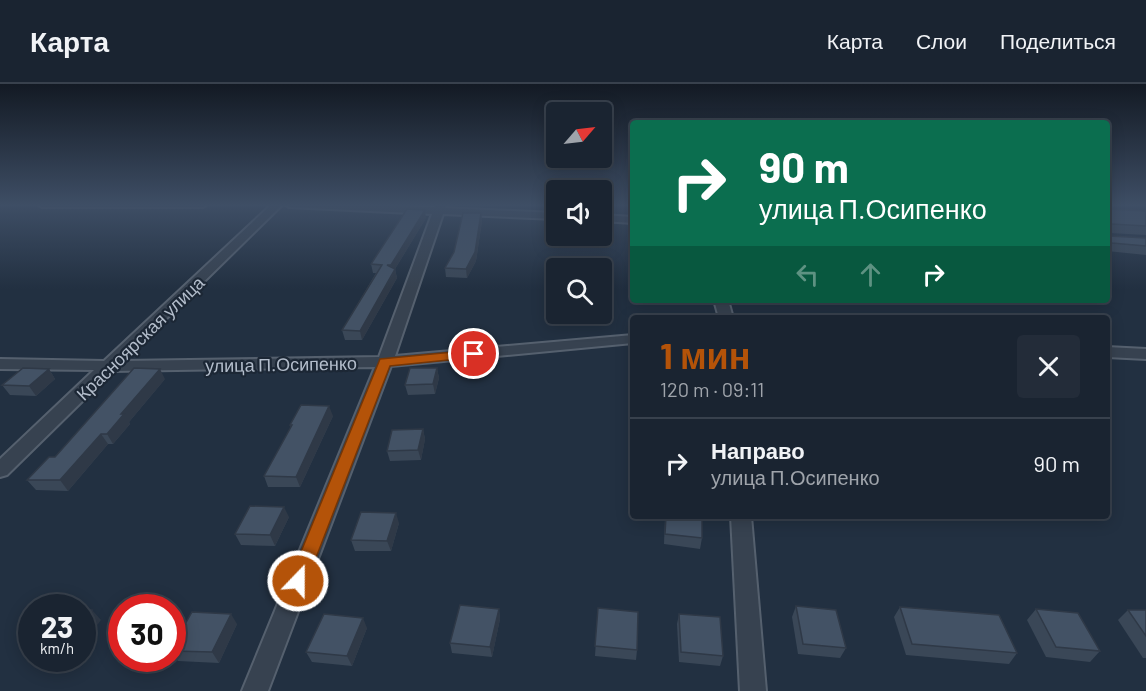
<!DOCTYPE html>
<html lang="ru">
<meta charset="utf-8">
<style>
body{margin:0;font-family:Barlow,sans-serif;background:#232c39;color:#f1f3f6;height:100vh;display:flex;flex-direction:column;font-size:22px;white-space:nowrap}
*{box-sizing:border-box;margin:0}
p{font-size:20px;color:#9fa4ab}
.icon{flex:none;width:33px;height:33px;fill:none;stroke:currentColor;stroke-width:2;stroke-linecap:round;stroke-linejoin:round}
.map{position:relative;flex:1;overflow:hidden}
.details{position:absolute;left:630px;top:231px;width:480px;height:204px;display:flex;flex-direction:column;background:#1a2431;border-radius:6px;box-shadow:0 3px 15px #0003,0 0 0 2px #38414d}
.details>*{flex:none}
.banner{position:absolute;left:630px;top:36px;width:480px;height:183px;border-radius:6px;box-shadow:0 3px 15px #0003,0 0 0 2px #38414d;background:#0b6e4f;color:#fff;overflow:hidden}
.needle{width:39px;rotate:62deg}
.fabs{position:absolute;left:546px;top:18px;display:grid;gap:12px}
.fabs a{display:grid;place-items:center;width:66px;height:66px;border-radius:6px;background:#1a2431;box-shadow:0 3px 15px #0003,0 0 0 2px #38414d;font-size:30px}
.speed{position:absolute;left:18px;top:510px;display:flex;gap:12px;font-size:30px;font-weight:700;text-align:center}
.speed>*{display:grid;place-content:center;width:78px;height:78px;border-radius:50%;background:#1a2431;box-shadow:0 3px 15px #0003,0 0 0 2px #38414d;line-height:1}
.speed small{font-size:15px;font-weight:400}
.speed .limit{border:9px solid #d22;background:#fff;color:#111}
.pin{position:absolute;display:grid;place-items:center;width:51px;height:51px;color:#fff;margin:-26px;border:3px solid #fff;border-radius:50%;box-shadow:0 2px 6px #0007}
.me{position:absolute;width:66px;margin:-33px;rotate:22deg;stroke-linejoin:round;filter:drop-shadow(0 0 4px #0008)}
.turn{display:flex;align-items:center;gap:21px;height:126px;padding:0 30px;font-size:27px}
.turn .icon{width:78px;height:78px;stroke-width:2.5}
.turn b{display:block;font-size:42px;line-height:51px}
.lanes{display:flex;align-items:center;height:57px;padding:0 30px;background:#0003;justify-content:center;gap:30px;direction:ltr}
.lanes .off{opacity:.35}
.round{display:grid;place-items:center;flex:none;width:63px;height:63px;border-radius:6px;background:#232c39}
.overview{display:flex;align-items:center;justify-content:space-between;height:102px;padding:0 30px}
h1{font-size:36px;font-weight:700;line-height:45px;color:#b45309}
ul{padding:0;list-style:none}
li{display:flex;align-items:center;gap:18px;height:90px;padding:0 30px;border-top:2px solid #38414d}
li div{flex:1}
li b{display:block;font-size:22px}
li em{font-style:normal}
header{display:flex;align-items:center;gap:36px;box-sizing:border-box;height:84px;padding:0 30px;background:#1a2431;border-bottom:2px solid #38414d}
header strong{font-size:28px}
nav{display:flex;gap:33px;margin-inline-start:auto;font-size:21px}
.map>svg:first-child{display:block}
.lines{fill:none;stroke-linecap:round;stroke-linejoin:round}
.street-casing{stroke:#55606e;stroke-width:4}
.street{fill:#374250;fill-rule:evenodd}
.wall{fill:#3a4757}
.shaded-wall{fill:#2f3947}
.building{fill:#435265;stroke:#2f3947;stroke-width:1.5}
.route{fill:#b45309;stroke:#753606;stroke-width:1.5}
.labels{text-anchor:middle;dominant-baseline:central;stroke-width:4.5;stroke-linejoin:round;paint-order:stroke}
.street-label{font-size:18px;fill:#b3bdcb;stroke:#1c2735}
</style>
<header>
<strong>Карта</strong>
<nav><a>Карта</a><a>Слои</a><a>Поделиться</a></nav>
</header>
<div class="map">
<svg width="1146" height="607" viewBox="0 0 1146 607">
<rect width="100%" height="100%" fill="#223041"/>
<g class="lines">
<g class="street-casing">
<g id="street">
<polygon points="37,120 208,120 203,123 42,123"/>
<polygon points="272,120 283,120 123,277 379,273 432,130 289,123 284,120 434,123 436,120 446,120 445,124 556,129 556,135 443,130 395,272 633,251 633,259 391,282 268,607 242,607 375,283 113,287 7,391 0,393 0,375 94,286 0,285 0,275 104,277"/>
<polygon points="602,131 633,133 633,139 602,137"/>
<polygon points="714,216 728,216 733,234 719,234"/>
<polygon points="1107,263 1146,265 1146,275 1107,273"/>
<polygon points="731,432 751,432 766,607 740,607"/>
</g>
</g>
<use href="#street" class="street"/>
</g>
<g class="wall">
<rect x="554" y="120" width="2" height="7"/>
<polygon points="1107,125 1146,127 1146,151 1110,149 1110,152 1146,154 1146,171 1107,167"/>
<polygon points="556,127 556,146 548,146 547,138"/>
<polygon points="481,129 482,137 476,177 467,194 446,193 445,184 454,168"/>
<polygon points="426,134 395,185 397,194 362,256 345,256 342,246 376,189 373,189 371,180"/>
<polygon points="437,284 439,294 435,310 408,311 405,301"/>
<polygon points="49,285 55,295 36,312 10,311 2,301"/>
<polygon points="165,295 129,338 130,340 113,360 108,360 68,407 36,406 27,396 55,373"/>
<polygon points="333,332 300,403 268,403 264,392 291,344 290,341"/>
<polygon points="423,345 425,355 421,376 390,377 387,367"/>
<polygon points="665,432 702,432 702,454 700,465 664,460"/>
<polygon points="289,433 275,462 241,461 235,450"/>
<polygon points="399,439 391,467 355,467 351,456"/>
<polygon points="796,522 846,564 840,574 798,570 792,533"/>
<polygon points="900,523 1017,569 1009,580 906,571 894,533"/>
<polygon points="598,524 637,566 636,576 595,572"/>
<polygon points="499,525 500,535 492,573 452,569 450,559"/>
<polygon points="1036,525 1100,567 1090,578 1046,573 1027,536"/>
<polygon points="1128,526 1146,526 1146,574 1143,574 1118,536"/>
<polygon points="679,530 723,572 720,582 679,578 677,540"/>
<polygon points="237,540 219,579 178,577 172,570 172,563"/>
<polygon points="367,544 352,582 312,578 306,568"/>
<polygon points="32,551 32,567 24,560"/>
</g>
<g class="shaded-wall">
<polygon points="425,126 426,134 395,185 397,194 362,256 360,247 393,190 391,181"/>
<polygon points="481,129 482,137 476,177 467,194 466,185"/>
<polygon points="437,284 439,294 435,310 433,300"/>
<polygon points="49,285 55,295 36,312 29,302"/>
<polygon points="160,285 165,295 129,338 130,340 113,360 107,350 121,330"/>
<polygon points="329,322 333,332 300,403 296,393"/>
<polygon points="423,345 425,355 421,376 418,366"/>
<polygon points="101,350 108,360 68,407 60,396"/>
<polygon points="284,423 289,433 275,462 270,451"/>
<polygon points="396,429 399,439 391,467 387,457"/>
<polygon points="499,525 500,535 492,573 490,563"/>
<polygon points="92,526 101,536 82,561 82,538"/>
<polygon points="231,530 237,540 219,579 212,568"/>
<polygon points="363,534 367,544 352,582 347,572"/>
</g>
<g class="building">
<polygon points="407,125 425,126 391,181 387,181 395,185 360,247 342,246 382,181 371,180"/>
<polygon points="1107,125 1146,127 1146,142 1112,140 1110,143 1110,152 1146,154 1146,162 1112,159 1107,154"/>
<polygon points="556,127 556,138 547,138 550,129"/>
<polygon points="463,129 481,129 475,168 466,185 445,184 454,168"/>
<polygon points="23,284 49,285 29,302 2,301"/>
<polygon points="134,284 160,285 121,330 124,330 107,350 101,350 60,396 27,396 49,373 55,373"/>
<polygon points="410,284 437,284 433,300 405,301"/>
<polygon points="301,321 329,322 296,393 264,392 292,341 290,341"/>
<polygon points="423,345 418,366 387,367 392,346"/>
<polygon points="250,422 284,423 270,451 235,450"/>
<polygon points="361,428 396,429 387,457 351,456"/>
<polygon points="666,432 702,432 702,454 665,450"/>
<polygon points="460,521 499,525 490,563 450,559"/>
<polygon points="55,522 70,524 54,524"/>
<polygon points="796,522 836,526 846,564 803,560"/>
<polygon points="900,523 999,531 1017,569 912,560"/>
<polygon points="598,524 638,528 637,566 595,562"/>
<polygon points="82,525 92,526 82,538"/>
<polygon points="1036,525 1078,529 1100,567 1056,563"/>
<polygon points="1128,526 1146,526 1146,552"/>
<polygon points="192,528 231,530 212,568 172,567 172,563"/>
<polygon points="324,530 363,534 347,572 306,568"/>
<polygon points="679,530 720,533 723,572 681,568"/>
<polygon points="32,551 32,561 24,560"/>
</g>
<linearGradient id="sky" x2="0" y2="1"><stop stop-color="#131a24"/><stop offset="0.59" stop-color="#3e4e65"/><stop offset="1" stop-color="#3e4e65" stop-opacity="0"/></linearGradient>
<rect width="1146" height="205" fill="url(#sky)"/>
<polygon class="route" points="474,266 478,267 480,270 478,273 390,282 307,497 305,503 298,506 291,503 289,497 380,275"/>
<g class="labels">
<g class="street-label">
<text transform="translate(140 254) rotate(-44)">Красноярская улица</text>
<text transform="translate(281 280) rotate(-1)">улица П.Осипенко</text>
</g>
</g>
</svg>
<div class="fabs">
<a><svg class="needle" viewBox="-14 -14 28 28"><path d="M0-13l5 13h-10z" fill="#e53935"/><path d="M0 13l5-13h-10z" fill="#9fa4ab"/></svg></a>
<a><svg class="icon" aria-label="sound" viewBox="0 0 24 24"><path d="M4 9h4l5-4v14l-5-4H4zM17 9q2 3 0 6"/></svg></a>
<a><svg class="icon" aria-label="search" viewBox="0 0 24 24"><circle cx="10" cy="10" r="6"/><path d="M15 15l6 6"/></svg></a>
</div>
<div class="speed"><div>23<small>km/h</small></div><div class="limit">30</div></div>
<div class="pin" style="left:474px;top:270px;background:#d93025"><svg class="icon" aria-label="arrive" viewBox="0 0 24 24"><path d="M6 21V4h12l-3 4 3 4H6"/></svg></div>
<svg class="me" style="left:298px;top:497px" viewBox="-20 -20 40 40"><circle r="17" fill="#b45309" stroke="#fff" stroke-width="3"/><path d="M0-11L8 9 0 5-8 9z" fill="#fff"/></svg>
<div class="banner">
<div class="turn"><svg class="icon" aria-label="right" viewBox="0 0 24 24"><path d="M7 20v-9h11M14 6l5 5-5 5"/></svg><div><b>90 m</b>улица П.Осипенко</div></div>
<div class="lanes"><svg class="icon off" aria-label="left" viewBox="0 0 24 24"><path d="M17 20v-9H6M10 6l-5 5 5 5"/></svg><svg class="icon off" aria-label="ahead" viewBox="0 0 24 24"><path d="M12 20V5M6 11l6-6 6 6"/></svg><svg class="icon" aria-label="right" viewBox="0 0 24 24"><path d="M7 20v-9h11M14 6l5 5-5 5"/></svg></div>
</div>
<section class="details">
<div class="overview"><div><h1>1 мин</h1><p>120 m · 09:11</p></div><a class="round"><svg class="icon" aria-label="close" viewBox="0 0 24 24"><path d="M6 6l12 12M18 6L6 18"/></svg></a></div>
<ul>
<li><svg class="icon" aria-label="right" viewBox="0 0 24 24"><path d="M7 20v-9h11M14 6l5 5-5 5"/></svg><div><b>Направо</b><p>улица П.Осипенко</p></div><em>90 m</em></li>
</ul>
</section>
</div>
